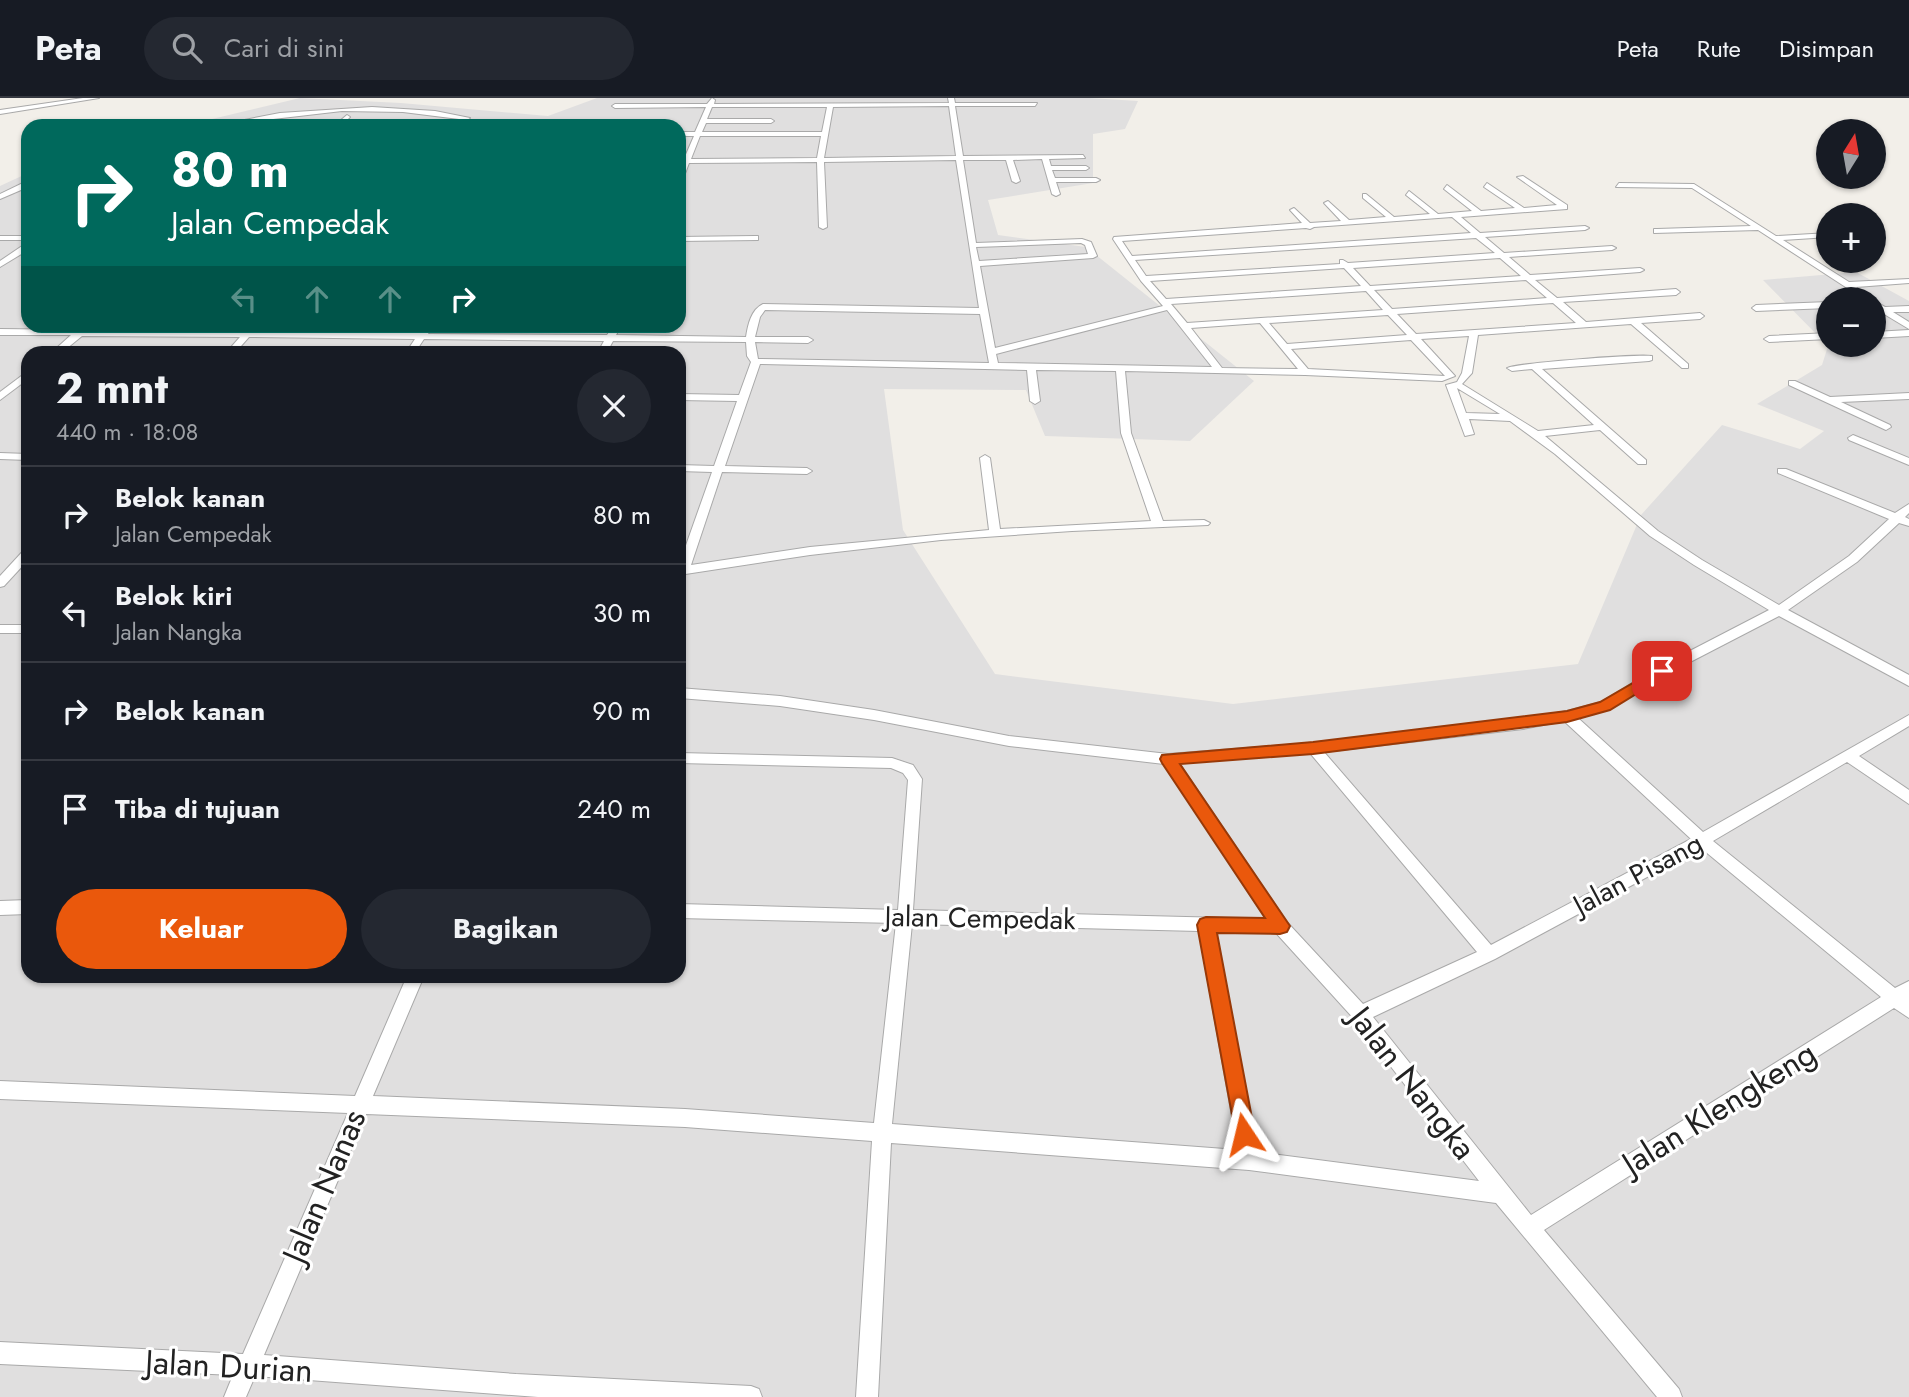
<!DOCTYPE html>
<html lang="id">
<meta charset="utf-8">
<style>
body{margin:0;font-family:Jost,sans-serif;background:#242831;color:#f1f3f6;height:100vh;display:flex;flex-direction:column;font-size:26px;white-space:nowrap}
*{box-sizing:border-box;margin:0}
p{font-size:23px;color:#9ea1a6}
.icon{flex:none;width:38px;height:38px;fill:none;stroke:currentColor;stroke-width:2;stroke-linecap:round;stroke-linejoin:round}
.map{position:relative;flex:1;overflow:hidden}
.sheet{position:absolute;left:21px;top:248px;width:665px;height:637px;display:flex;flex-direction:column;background:#171b24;border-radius:21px;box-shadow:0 2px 5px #0004}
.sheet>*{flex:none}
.hud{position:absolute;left:21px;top:21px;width:665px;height:214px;border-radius:21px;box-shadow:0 2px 5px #0004;background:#00695c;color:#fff;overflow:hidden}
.needle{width:46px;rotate:11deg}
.fabs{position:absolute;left:1816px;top:21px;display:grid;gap:14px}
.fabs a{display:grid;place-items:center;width:70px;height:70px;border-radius:50%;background:#171b24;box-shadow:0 2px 5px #0004;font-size:35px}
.pin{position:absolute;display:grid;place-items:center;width:60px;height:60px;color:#fff;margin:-30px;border-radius:14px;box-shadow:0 4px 10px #0006}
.me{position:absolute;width:77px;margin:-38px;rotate:350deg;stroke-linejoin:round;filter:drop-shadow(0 0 5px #0008)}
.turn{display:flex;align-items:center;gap:24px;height:147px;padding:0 35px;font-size:32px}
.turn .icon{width:91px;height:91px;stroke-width:2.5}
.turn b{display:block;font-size:49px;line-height:60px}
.lanes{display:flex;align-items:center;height:66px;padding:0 35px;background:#0003;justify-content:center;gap:35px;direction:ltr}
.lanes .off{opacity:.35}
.round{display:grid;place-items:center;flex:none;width:74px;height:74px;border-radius:37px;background:#242831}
.overview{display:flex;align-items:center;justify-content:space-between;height:119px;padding:0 35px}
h1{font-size:42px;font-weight:700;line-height:52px}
.action{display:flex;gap:14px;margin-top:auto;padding:14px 35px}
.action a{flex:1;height:80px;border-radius:42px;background:#ea580c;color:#fff;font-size:28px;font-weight:700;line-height:80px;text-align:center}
.action a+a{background:#242831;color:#f1f3f6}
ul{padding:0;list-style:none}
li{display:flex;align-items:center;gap:21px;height:98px;padding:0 35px;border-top:2px solid #363941}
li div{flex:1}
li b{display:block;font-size:26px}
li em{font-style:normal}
header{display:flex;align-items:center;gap:42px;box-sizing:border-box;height:98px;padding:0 35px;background:#171b24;border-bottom:2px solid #363941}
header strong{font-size:33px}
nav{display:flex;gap:38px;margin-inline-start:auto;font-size:24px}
.search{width:490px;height:63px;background:#242831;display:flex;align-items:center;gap:18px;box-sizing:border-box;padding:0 24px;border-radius:38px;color:#9ea1a6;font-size:26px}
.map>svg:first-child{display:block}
.residential{fill:#e0dfdf;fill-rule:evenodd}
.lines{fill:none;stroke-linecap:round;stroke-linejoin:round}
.minor-casing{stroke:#a9a9a9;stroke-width:2}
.minor{fill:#fff;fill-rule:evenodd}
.route{fill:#ea580c;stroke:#983908;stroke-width:2}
.labels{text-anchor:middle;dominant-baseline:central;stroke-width:6;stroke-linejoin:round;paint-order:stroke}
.street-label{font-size:28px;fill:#222;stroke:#fff}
.near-street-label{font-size:33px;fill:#222;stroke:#fff}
</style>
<header>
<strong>Peta</strong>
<div class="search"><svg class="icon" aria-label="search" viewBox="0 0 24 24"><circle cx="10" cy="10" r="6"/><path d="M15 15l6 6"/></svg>Cari di sini</div>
<nav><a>Peta</a><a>Rute</a><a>Disimpan</a></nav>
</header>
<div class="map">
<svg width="1909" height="1299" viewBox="0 0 1909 1299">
<rect width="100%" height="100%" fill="#f2efe9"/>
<path class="residential" d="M 300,0 L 401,5 L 548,18 L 597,0 L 1089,0 L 1138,3 L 1125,31 L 1093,36 L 1093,85 L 988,102 L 998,137 L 1086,149 L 1254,283 L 1190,343 L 1045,338 L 1026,292 L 884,291 L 903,432 L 995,576 L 1233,606 L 1578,566 L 1641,417 L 1722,327 L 1800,351 L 1824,333 L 1757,306 L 1822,267 L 1828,248 L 1763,182 L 1856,174 L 1909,203 L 1909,1299 L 0,1299 L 0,88 L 28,75 L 28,228 L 679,228 L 679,28 L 183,28 ZM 1829,201 L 1874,201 L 1874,247 L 1829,247 ZM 28,256 L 679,256 L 679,878 L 28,878 Z"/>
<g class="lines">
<g class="minor-casing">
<g id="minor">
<polygon points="83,0 99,0 0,16 0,12"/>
<path d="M 712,0 L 715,2 L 714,6 L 949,5 L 948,0 L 954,0 L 955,5 L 1037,5 L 1035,8 L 955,8 L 963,58 L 1083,57 L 1085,60 L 1049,61 L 1051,68 L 1086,68 L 1089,70 L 1086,72 L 1052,72 L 1055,80 L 1096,80 L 1100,82 L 1096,84 L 1056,84 L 1060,96 L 1056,98 L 1052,96 L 1042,61 L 1013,62 L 1020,83 L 1016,85 L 1012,83 L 1006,62 L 963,62 L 976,145 L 1082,141 L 1091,144 L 1097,158 L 1093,160 L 980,168 L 995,250 L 1163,208 L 1141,183 L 1113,141 L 1114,139 L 1302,125 L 1290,112 L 1294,110 L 1310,125 L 1341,123 L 1324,105 L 1328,103 L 1349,122 L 1386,119 L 1363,100 L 1363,96 L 1366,96 L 1394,119 L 1430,116 L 1406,97 L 1409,93 L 1438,116 L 1472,113 L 1444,91 L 1447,87 L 1481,113 L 1515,110 L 1484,89 L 1487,85 L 1524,110 L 1557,107 L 1517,79 L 1523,78 L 1567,107 L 1567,111 L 1461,119 L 1480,135 L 1585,128 L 1589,130 L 1585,132 L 1485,139 L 1504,155 L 1612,148 L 1616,150 L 1612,152 L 1509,159 L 1530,177 L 1640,170 L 1644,172 L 1640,174 L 1535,182 L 1557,200 L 1676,191 L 1680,194 L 1676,197 L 1563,204 L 1586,224 L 1700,215 L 1704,218 L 1700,221 L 1641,225 L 1688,266 L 1688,270 L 1682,270 L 1631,226 L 1478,237 L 1472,275 L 1462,286 L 1538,333 L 1594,327 L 1532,271 L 1512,273 L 1507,270 C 1516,265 1637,256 1652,258 L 1652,262 L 1649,263 L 1542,271 L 1646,362 L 1646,366 L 1638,366 L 1600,332 L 1545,338 L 1658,433 L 1702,462 L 1779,507 L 1849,458 L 1889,421 L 1778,375 L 1778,371 L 1786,371 L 1895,415 L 1909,406 L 1909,415 L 1905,419 L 1909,421 L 1909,428 L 1899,425 L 1857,464 L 1788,512 L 1909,577 L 1909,588 L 1779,518 L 1667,576 L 1610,611 L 1578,620 L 1703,734 L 1909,617 L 1909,628 L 1859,658 L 1909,692 L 1909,706 L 1847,664 L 1713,743 L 1895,890 L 1909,883 L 1909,920 L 1894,910 L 1544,1132 L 1679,1291 L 1682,1299 L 1657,1299 L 1496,1105 L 1249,1072 L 891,1045 L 878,1299 L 856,1299 L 872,1043 L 685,1029 L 366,1016 L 264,1257 L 516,1276 L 751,1288 L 759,1291 L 762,1299 L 538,1299 L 255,1278 L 246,1299 L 224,1299 L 233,1277 L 0,1266 L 0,1244 L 243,1256 L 348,1015 L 0,1001 L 0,983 L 355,998 L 407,878 L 424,878 L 373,998 L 685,1011 L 874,1025 L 896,825 L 679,820 L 679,806 L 898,812 L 908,682 L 903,675 L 891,670 L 679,665 L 679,655 L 892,660 L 913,667 L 922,681 L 913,812 L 1266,821 L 1164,666 L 1009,648 L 874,622 L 780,608 L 679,600 L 679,590 L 780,598 L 874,612 L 1009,638 L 1168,656 L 1313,645 L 1523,621 L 1567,613 L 1601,604 L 1657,570 L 1769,512 L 1694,467 L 1650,438 L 1555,356 L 1510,323 L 1469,321 L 1474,336 L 1465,338 L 1446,287 L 1457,284 L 1462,275 L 1469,238 L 1421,241 L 1455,278 L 1442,283 L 1305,277 L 1125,273 L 1131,335 L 1163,423 L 1204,422 L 1210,425 L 1208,427 L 1072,433 L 941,442 L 810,457 L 679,477 L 679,467 L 712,374 L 679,373 L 679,367 L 714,368 L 737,303 L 679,302 L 679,296 L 739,297 L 751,264 L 747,258 L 746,244 L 613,243 L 606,256 L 597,256 L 604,243 L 424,241 L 414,256 L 405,256 L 415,241 L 249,239 L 234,256 L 225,256 L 240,239 L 82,238 L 60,256 L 50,256 L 71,237 L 0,237 L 0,231 L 244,234 L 250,230 L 254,234 L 419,235 L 427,228 L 431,231 L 428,236 L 607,237 L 613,228 L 621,228 L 616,237 L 746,239 C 748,226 751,212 763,206 L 979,210 L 956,62 L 824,64 L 827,129 L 823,131 L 819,129 L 817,64 L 689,65 L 683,81 L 679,83 L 679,73 L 682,65 L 679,65 L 679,61 L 684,61 L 694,38 L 679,38 L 679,34 L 695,34 L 706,9 L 615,10 L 612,8 L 615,6 L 707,6 ZM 949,8 L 956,58 L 824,60 L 833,9 ZM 712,9 L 827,9 L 822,34 L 702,34 L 706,25 L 771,25 L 774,23 L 771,21 L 707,21 ZM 700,38 L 821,38 L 817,60 L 691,61 ZM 1452,119 L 1471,135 L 1132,158 L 1122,143 L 1306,130 L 1310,131 L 1314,129 ZM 1476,140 L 1495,155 L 1348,165 L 1343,162 L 1340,162 L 1340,166 L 1146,178 L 1135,162 ZM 1081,145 L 1085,147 L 1088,156 L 979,163 L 976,149 ZM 1500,160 L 1521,178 L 1370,188 L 1353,170 ZM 1344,170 L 1361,188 L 1166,201 L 1150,183 ZM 1526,182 L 1547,200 L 1392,211 L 1374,192 ZM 1366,193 L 1383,212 L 1187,225 L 1171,206 ZM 1553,205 L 1576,225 L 1416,236 L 1397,216 ZM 765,212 L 980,216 L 989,265 L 758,261 L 755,244 L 808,245 L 813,242 L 808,239 L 755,239 L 760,219 ZM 1167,212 L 1212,269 L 998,265 L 996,256 ZM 1388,217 L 1407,237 L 1287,246 L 1269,225 ZM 1260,225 L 1298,271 L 1222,270 L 1191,230 ZM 1411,242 L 1445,278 L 1308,271 L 1291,251 ZM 760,266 L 1027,272 L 1030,303 L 1035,306 L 1040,303 L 1036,272 L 1116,273 L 1121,335 L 1151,423 L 1000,431 L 990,360 L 985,357 L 980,360 L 989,432 L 810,449 L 691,467 L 722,374 L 807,376 L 812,373 L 807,370 L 725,368 ZM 1457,290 L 1500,316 L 1466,315 ZM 1564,623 L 1691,741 L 1491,847 L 1324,654 L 1523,631 ZM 1310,655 L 1477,854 L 1363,906 L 1286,823 L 1179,665 ZM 1701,750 L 1881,899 L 1531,1117 L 1373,919 L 1495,861 ZM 912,826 L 1199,833 L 1238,1052 L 892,1026 ZM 1215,833 L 1276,835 L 1355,922 L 1479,1083 L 1257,1054 Z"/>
<polygon points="372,9 435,13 470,20 467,22 403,14 342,13 214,28 280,15"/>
<polygon points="347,17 350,19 341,28 334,28"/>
<polygon points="25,84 28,84 28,89 0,101 0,96"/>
<polygon points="1619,85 1694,86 1776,138 1829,135 1829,139 1783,142 1849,184 1909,181 1909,185 1856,189 1873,201 1864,201 1758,132 1654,135 1654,131 1657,131 1751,128 1692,90 1616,89"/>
<rect x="0" y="138" width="28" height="4"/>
<polygon points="755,138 758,138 758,142 679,143 679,139"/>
<polygon points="25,146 28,146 28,152 0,169 0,163"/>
<polygon points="1874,203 1885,209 1909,208 1909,214 1893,214 1909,224 1909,231 1874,210"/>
<polygon points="1829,204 1829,210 1756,213 1752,210 1756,207"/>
<polygon points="1909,232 1909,238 1874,240 1874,234"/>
<polygon points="1829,235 1829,241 1769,244 1764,241 1769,238"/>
<polygon points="28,273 28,281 0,302 0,294"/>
<polygon points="1789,283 1795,283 1830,299 1909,295 1909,301 1841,304 1890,327 1891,329 1886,332 1789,287"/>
<polygon points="1853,337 1909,360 1909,367 1849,342 1848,340"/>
<polygon points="0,355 28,356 28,362 0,361"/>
<polygon points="28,451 28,462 4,488 0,489 0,478 24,452"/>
<rect x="0" y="527" width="28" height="8"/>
<polygon points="28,802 28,816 0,817 0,803"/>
</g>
</g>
<use href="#minor" class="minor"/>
</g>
<polygon class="route" points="1662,568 1667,570 1670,573 1667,577 1610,612 1567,624 1313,656 1180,666 1290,828 1287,834 1280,836 1217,835 1255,1036 1252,1044 1244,1047 1237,1044 1197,827 1200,821 1206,819 1265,820 1162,665 1160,661 1162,657 1313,644 1567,613 1600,604"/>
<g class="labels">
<g class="street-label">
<text transform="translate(1638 776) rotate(-28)">Jalan Pisang</text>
<text transform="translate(980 820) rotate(1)">Jalan Cempedak</text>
</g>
<g class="near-street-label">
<text transform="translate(1413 985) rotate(52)">Jalan Nangka</text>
<text transform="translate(1719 1010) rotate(-32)">Jalan Klengkeng</text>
<text transform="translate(324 1088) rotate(-67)">Jalan Nanas</text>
<text transform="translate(229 1268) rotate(3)">Jalan Durian</text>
</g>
</g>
</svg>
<div class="fabs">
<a><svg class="needle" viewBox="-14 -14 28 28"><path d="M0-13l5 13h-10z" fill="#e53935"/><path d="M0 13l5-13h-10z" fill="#9ea1a6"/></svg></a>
<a>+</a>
<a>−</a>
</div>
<div class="pin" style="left:1662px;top:573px;background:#d93025"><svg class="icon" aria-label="arrive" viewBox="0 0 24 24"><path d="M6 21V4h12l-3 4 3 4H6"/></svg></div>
<svg class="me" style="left:1244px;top:1036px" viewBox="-20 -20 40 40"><path d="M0-17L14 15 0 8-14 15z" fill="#ea580c" stroke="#fff" stroke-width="4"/></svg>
<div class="hud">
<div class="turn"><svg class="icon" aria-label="right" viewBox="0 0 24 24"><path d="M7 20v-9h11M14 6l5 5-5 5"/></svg><div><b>80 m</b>Jalan Cempedak</div></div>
<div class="lanes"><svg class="icon off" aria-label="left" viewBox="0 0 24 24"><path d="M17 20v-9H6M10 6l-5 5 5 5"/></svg><svg class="icon off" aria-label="ahead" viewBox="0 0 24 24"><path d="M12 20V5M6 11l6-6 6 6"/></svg><svg class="icon off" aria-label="ahead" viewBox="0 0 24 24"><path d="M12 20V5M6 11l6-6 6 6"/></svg><svg class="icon" aria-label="right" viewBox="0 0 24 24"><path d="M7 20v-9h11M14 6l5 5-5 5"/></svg></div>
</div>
<section class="sheet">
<div class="overview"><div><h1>2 mnt</h1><p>440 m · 18:08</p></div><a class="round"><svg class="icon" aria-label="close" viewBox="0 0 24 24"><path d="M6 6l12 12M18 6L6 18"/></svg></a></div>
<ul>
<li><svg class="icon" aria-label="right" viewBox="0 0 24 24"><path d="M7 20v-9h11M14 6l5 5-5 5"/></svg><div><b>Belok kanan</b><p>Jalan Cempedak</p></div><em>80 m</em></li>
<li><svg class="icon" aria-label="left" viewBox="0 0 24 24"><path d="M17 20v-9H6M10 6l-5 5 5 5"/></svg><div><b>Belok kiri</b><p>Jalan Nangka</p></div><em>30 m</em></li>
<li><svg class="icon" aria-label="right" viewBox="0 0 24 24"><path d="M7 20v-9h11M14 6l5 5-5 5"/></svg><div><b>Belok kanan</b></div><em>90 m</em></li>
<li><svg class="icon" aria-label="arrive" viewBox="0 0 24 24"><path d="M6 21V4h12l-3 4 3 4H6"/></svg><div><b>Tiba di tujuan</b></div><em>240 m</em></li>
</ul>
<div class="action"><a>Keluar</a><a>Bagikan</a></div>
</section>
</div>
